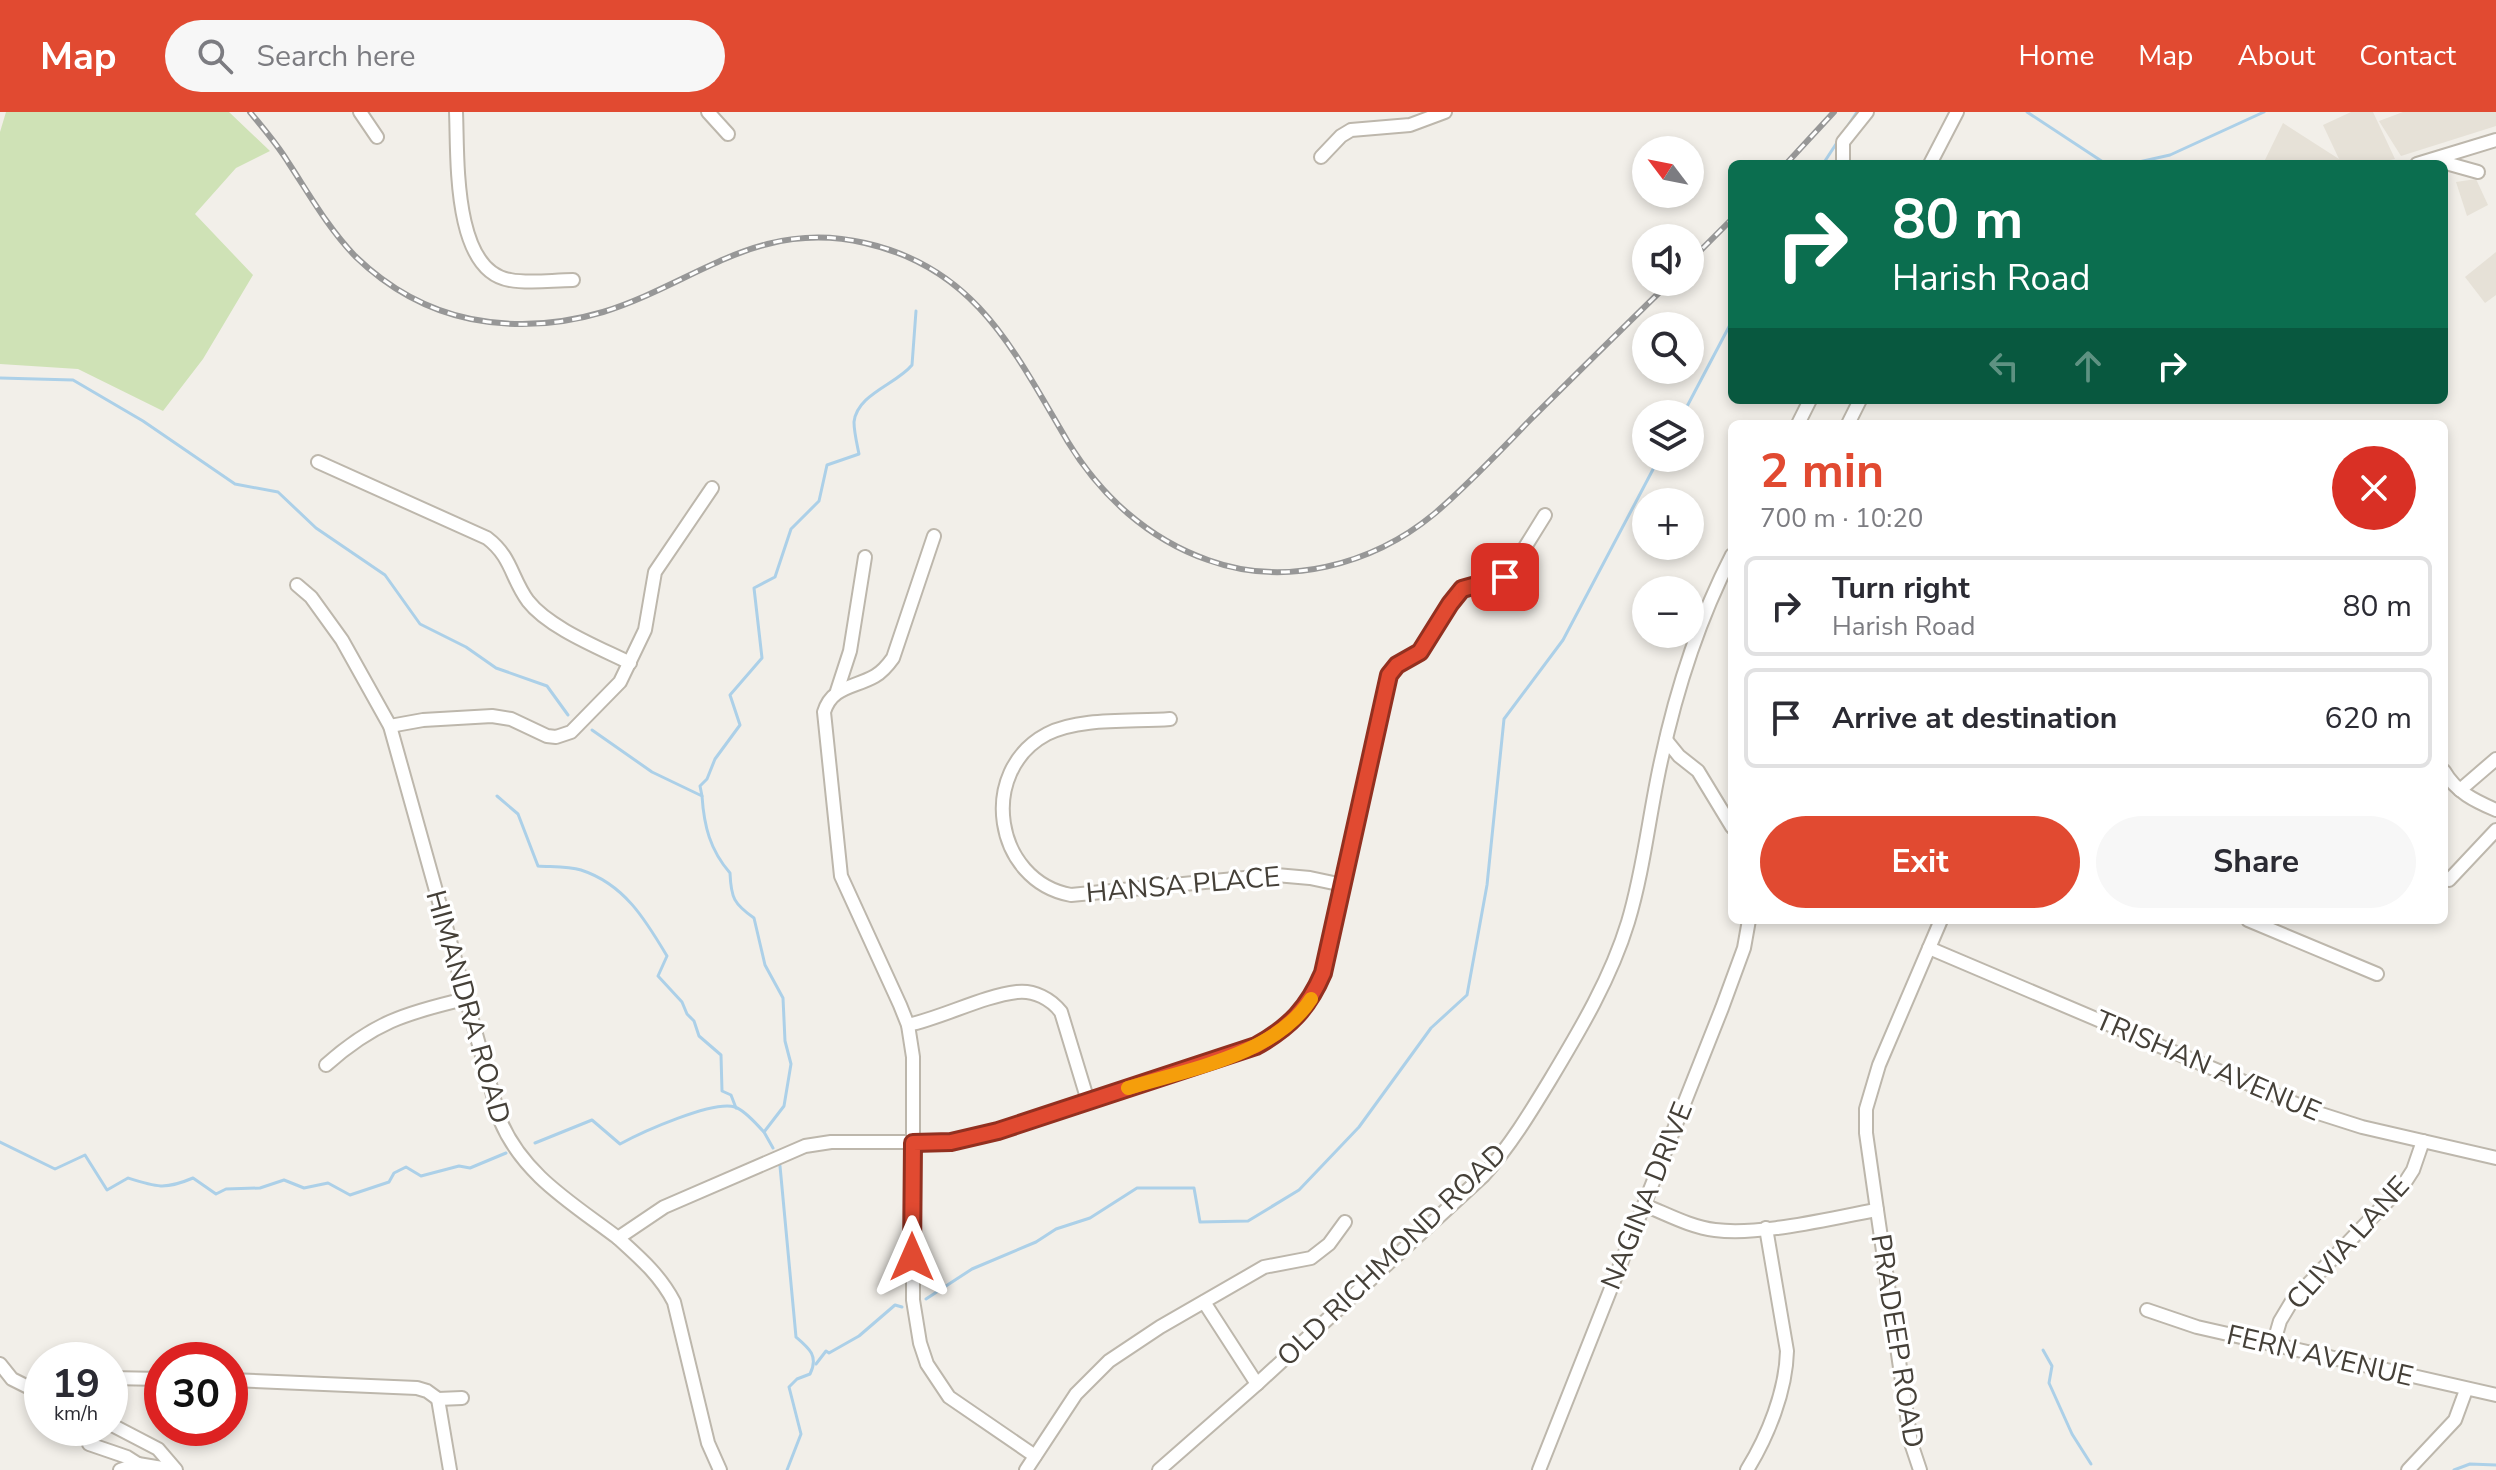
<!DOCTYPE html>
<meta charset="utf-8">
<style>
body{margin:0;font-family:"Nunito Sans",sans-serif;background:#f7f7f7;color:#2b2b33;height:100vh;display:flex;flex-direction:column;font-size:30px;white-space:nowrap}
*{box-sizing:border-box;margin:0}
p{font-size:26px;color:#7c7c81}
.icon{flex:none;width:44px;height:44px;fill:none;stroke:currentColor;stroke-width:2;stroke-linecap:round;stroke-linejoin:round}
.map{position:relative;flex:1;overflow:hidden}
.drawer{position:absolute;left:1728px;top:308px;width:720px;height:504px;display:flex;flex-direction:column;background:#fff;border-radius:12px;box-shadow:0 4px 12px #0003}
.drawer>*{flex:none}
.banner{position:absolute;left:1728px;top:48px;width:720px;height:244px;border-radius:12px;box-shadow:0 4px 12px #0003;background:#0b6e4f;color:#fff;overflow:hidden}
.needle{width:52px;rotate:302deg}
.controls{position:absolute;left:1632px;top:24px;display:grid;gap:16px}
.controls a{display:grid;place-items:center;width:72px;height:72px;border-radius:50%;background:#fff;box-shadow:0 4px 12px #0003;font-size:40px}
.speed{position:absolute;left:24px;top:1230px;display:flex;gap:16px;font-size:40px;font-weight:700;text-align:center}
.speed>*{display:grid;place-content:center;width:104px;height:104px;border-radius:50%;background:#fff;box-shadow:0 4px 12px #0003;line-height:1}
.speed small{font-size:20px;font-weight:400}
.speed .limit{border:12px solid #d22;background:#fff;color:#111}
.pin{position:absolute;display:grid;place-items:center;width:68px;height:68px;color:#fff;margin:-34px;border-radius:16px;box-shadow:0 4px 12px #0006}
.me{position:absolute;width:88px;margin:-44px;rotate:0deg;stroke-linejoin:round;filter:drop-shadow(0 0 6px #0008)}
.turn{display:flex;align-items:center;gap:28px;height:168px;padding:0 32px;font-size:36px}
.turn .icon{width:104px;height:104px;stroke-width:2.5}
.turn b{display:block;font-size:56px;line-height:68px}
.lanes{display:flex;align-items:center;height:76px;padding:0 32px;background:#0003;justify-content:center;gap:40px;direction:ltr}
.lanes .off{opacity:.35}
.round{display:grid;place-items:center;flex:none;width:84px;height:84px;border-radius:42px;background:#f7f7f7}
.overview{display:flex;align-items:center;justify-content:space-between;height:136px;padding:0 32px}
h1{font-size:48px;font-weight:700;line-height:60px;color:#e14a31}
.primary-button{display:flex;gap:16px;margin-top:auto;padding:16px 32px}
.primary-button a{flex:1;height:92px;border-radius:48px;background:#e14a31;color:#fff;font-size:32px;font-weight:700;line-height:92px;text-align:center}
.primary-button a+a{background:#f7f7f7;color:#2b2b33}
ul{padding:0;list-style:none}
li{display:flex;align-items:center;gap:24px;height:100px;margin:0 16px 12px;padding:0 16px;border:4px solid #e1e1e2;border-radius:12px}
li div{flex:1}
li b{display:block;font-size:30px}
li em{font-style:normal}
header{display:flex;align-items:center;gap:48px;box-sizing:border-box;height:112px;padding:0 40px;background:#e14a31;color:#fff}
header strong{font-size:38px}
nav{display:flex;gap:44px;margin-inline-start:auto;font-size:28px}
.search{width:560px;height:72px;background:#f7f7f7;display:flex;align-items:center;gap:20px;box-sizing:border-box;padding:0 28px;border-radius:44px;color:#7c7c81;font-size:30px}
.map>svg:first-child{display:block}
.residential{fill:#e6e1d7}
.green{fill:#cfe2b6}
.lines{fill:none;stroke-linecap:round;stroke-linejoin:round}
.stream{stroke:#acd0e8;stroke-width:3}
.minor-casing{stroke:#bdb7ac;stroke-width:16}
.minor{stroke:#fff;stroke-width:12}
.rail-casing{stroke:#979797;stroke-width:6}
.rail{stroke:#fff;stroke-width:3;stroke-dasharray:9;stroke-linecap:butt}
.route-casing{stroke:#923020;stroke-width:20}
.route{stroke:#e14a31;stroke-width:14}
.slow{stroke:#f59e0b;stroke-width:14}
.labels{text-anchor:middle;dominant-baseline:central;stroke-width:7;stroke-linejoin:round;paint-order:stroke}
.street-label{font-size:28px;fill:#454038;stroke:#fff}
</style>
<header>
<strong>Map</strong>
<div class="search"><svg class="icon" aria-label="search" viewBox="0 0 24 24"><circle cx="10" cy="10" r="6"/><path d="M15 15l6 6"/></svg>Search here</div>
<nav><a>Home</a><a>Map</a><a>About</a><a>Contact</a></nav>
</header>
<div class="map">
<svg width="2496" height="1358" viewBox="0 0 2496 1358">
<rect width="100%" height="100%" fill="#f2efe9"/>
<g class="residential">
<polygon points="2351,0 2373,0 2395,47 2372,52 2342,52 2341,50 2339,52 2263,52 2283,11 2339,47 2323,13"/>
<polygon points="2403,0 2496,0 2496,14 2401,44 2379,9"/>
<polygon points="2476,67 2488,93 2467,104 2456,70"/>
<polygon points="2496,140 2496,183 2485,191 2465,165"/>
</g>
<polygon class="green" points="6,0 229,0 270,39 236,56 195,102 253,163 203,247 163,299 78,257 0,252 0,20"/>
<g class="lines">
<g class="stream">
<polyline points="2027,0 2106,52"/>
<polyline points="1823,52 1857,0"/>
<polyline points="2130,52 2170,43 2264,0"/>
<polyline points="0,266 73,268 143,309 235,372 278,380 316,416 385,463 420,512 466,535 496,556 547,574 568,603"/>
<polyline points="1683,302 1732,209"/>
<path d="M 592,618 L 652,660 L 702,684 C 704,714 710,738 730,761 C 731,786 734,792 754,806 L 765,853 L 783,886 L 785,929 L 791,952 L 784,994 L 764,1020 L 773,1036"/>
<path d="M 497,684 L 518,702 L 538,754 C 551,755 568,754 581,758 C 624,772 645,807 667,844 L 658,864 L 682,890 L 687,902 L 694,909 L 699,924 L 721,943 L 722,979 L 731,983 L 736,996"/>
<path d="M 702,684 L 700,674 L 707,667 L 715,647 L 740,613 L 730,583 L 762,546 L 754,476 L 775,465 L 791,417 L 819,389 L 827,353 L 859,342 C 857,332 854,320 854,310 C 857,282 897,272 912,253 L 916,199"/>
<path d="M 0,1030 L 55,1057 L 85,1043 L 107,1078 L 128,1066 C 156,1075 165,1078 193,1066 L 216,1082 L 226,1077 L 260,1076 L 284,1068 L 304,1076 L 328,1071 L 350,1083 L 389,1070 L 394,1061 L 406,1055 L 421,1064 L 459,1054 L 470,1056 L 506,1041"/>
<path d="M 535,1031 L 592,1008 L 620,1032 C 642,1020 713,988 735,995 C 746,999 756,1012 764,1020"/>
<path d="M 780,1054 L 796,1225 C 809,1236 819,1244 810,1262 L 797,1267 L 789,1275 L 801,1322 L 787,1358"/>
<polyline points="926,1187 972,1157 1036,1130 1056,1117 1090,1106 1137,1076 1194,1076 1200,1110 1248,1109 1299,1078 1359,1015 1431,916 1467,883 1487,773 1504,607 1563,528 1659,346"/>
<polyline points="2043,1238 2052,1254 2049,1271 2072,1322 2091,1352"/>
<polyline points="816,1252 826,1239 829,1241 859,1224 895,1193 902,1195"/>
<polyline points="2454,1358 2470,1352 2496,1353"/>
</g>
<g class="minor-casing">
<g id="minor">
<polyline points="360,0 377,25"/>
<path d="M 456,0 C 458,43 452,159 510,168 C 530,172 553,168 573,168"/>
<polyline points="708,0 728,22"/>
<polyline points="1321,45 1341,24 1351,18 1410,13 1445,0"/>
<polyline points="2435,48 2478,60"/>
<polyline points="1843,52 1843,30 1867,0"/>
<polyline points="1930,52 1957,0"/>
<polyline points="2417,52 2496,28"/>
<polyline points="1798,312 1810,288"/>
<polyline points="1848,312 1860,288"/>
<path d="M 318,350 L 487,426 C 512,445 511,466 528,489 C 549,516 600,536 630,551"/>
<path d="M 934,424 L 893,546 C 888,553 882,560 875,564 C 854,576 832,574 824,600 L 841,764 L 900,893 L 908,913 L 913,945 L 913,1188 L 920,1231 L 927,1252 L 949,1285 L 1035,1344"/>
<path d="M 297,473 L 311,485 L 342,528 L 390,614 L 500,1008 C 523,1063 572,1091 618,1126 L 664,1095 L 805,1034 L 831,1030 L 951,1030 L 998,1019 L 1256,934 C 1290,915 1308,896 1323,861 L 1389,563 L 1397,553 L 1420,540 L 1450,492 L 1462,477 L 1495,470 L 1509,461 L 1545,403"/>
<polyline points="837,579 850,539 865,445"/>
<path d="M 1170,607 C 1133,610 1080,605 1047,622 C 977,659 994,769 1071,783 L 1276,763 L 1310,766 L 1343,773"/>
<polyline points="390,614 423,608 492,604 511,607 547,624 556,625 571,620 620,570 645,518 655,460 712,376"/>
<polyline points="1666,628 1679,644 1698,659 1732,715"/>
<path d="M 2444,659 C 2456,680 2475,689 2496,698"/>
<polyline points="2460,678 2496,647"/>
<polyline points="2449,768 2496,718"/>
<polyline points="2248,808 2377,862"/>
<polyline points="1929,836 2315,1000 2362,1015 2496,1046"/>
<path d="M 908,913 C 944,905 983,884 1017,880 C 1034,878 1051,887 1061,900 L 1088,989"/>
<path d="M 326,953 C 373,911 405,901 465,887"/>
<path d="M 1644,1093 C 1667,1102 1690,1115 1715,1118 C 1761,1124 1830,1106 1877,1098 L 1911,1331 L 1920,1358"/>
<polyline points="1877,1098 1866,1021 1866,997 1879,953 1941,808"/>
<path d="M 618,1126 C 640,1146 660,1163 674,1190 L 708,1331 L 720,1358"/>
<polyline points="1204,1190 1257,1272"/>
<polyline points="2147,1198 2197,1215 2496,1283"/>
<polyline points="2273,1233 2280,1209 2292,1189 2404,1072 2413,1058 2423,1029"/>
<polyline points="0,1252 12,1267 42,1282"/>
<polyline points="110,1266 162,1267"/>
<polyline points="230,1268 417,1276 427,1279 438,1287 462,1286"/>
<polyline points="438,1287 450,1358"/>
<polyline points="110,1312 158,1337 176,1358"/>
<polyline points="89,1332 127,1345 138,1352"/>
<polyline points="120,1358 138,1352 174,1358"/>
<polyline points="1026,1358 1076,1282 1109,1249 1160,1215 1264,1155 1311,1146 1329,1132 1345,1110"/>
<path d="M 1159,1358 L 1257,1272 L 1484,1063 C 1510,1034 1530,1001 1550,968 C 1580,918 1611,866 1628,810 C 1644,757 1649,703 1661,649 C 1676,579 1699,507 1732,443"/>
<polyline points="1539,1358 1722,896 1744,836 1749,808"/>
<path d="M 1747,1358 C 1768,1324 1786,1279 1787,1239 L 1766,1116"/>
<polyline points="2408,1358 2455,1308 2466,1278"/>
</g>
</g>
<use href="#minor" class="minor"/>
<g class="rail-casing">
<g id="rail">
<path d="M 250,0 C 263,16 277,32 288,50 C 309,82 328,116 355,144 C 387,175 427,198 471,207 C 516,216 559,213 603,200 C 696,171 758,106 865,131 C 977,156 1015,241 1068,330 C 1101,384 1148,427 1208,448 C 1285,476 1372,453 1434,402 C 1468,373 1499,340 1530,308 C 1576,262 1623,216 1670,170"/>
<polyline points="1786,52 1834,0"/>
<polyline points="1690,149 1732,107"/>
</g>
</g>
<use href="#rail" class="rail"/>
</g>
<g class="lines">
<g class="route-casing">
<path id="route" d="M 912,1145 L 913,1031 L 951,1030 L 998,1019 L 1256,934 C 1290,915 1308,896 1323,861 L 1389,563 L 1397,553 L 1420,540 L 1450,492 L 1462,477 L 1505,465"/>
</g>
<use href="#route" class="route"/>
<path class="slow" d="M 1128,976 C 1189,957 1275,943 1311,887"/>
</g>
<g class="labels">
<g class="street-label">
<text transform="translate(1183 773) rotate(-5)">HANSA PLACE</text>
<text transform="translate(468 895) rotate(74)">HIMANDRA ROAD</text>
<text transform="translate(2208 954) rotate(23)">TRISHAN AVENUE</text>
<text transform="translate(1647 1084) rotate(-68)">NAGINA DRIVE</text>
<text transform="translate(2348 1131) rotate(-48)">CLIVIA LANE</text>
<text transform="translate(1392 1143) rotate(-44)">OLD RICHMOND ROAD</text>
<text transform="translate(1897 1229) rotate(81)">PRADEEP ROAD</text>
<text transform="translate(2320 1244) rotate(13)">FERN AVENUE</text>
</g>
</g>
</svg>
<div class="controls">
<a><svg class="needle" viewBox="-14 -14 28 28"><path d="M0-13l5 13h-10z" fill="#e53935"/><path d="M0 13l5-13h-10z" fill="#7c7c81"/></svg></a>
<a><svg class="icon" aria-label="sound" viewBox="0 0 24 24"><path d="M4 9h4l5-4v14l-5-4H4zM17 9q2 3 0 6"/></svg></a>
<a><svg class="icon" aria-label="search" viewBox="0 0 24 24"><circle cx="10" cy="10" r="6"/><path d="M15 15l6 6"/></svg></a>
<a><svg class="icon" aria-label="layers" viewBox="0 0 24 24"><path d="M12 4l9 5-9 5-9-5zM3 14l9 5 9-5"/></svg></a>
<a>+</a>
<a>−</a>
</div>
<div class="speed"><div>19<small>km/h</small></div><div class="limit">30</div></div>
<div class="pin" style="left:1505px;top:465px;background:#d93025"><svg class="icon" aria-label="arrive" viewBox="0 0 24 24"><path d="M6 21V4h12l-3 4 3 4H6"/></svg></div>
<svg class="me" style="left:912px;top:1145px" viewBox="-20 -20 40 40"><path d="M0-17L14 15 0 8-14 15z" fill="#e14a31" stroke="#fff" stroke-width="4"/></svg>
<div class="banner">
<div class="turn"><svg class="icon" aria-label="right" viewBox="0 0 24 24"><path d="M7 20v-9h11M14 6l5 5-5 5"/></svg><div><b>80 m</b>Harish Road</div></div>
<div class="lanes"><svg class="icon off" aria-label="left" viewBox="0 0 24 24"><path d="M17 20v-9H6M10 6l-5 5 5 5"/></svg><svg class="icon off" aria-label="ahead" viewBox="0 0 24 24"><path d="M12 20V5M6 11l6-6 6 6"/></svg><svg class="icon" aria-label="right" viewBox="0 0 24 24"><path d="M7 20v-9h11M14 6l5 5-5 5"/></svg></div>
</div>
<section class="drawer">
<div class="overview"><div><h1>2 min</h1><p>700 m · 10:20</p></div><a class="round" style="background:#d93025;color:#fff"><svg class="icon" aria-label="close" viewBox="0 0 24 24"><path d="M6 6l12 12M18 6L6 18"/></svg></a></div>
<ul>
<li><svg class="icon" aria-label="right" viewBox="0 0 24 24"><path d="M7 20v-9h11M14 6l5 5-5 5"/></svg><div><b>Turn right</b><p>Harish Road</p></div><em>80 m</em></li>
<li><svg class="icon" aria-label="arrive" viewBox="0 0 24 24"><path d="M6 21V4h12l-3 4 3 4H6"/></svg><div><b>Arrive at destination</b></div><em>620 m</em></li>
</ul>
<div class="primary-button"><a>Exit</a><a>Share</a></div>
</section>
</div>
